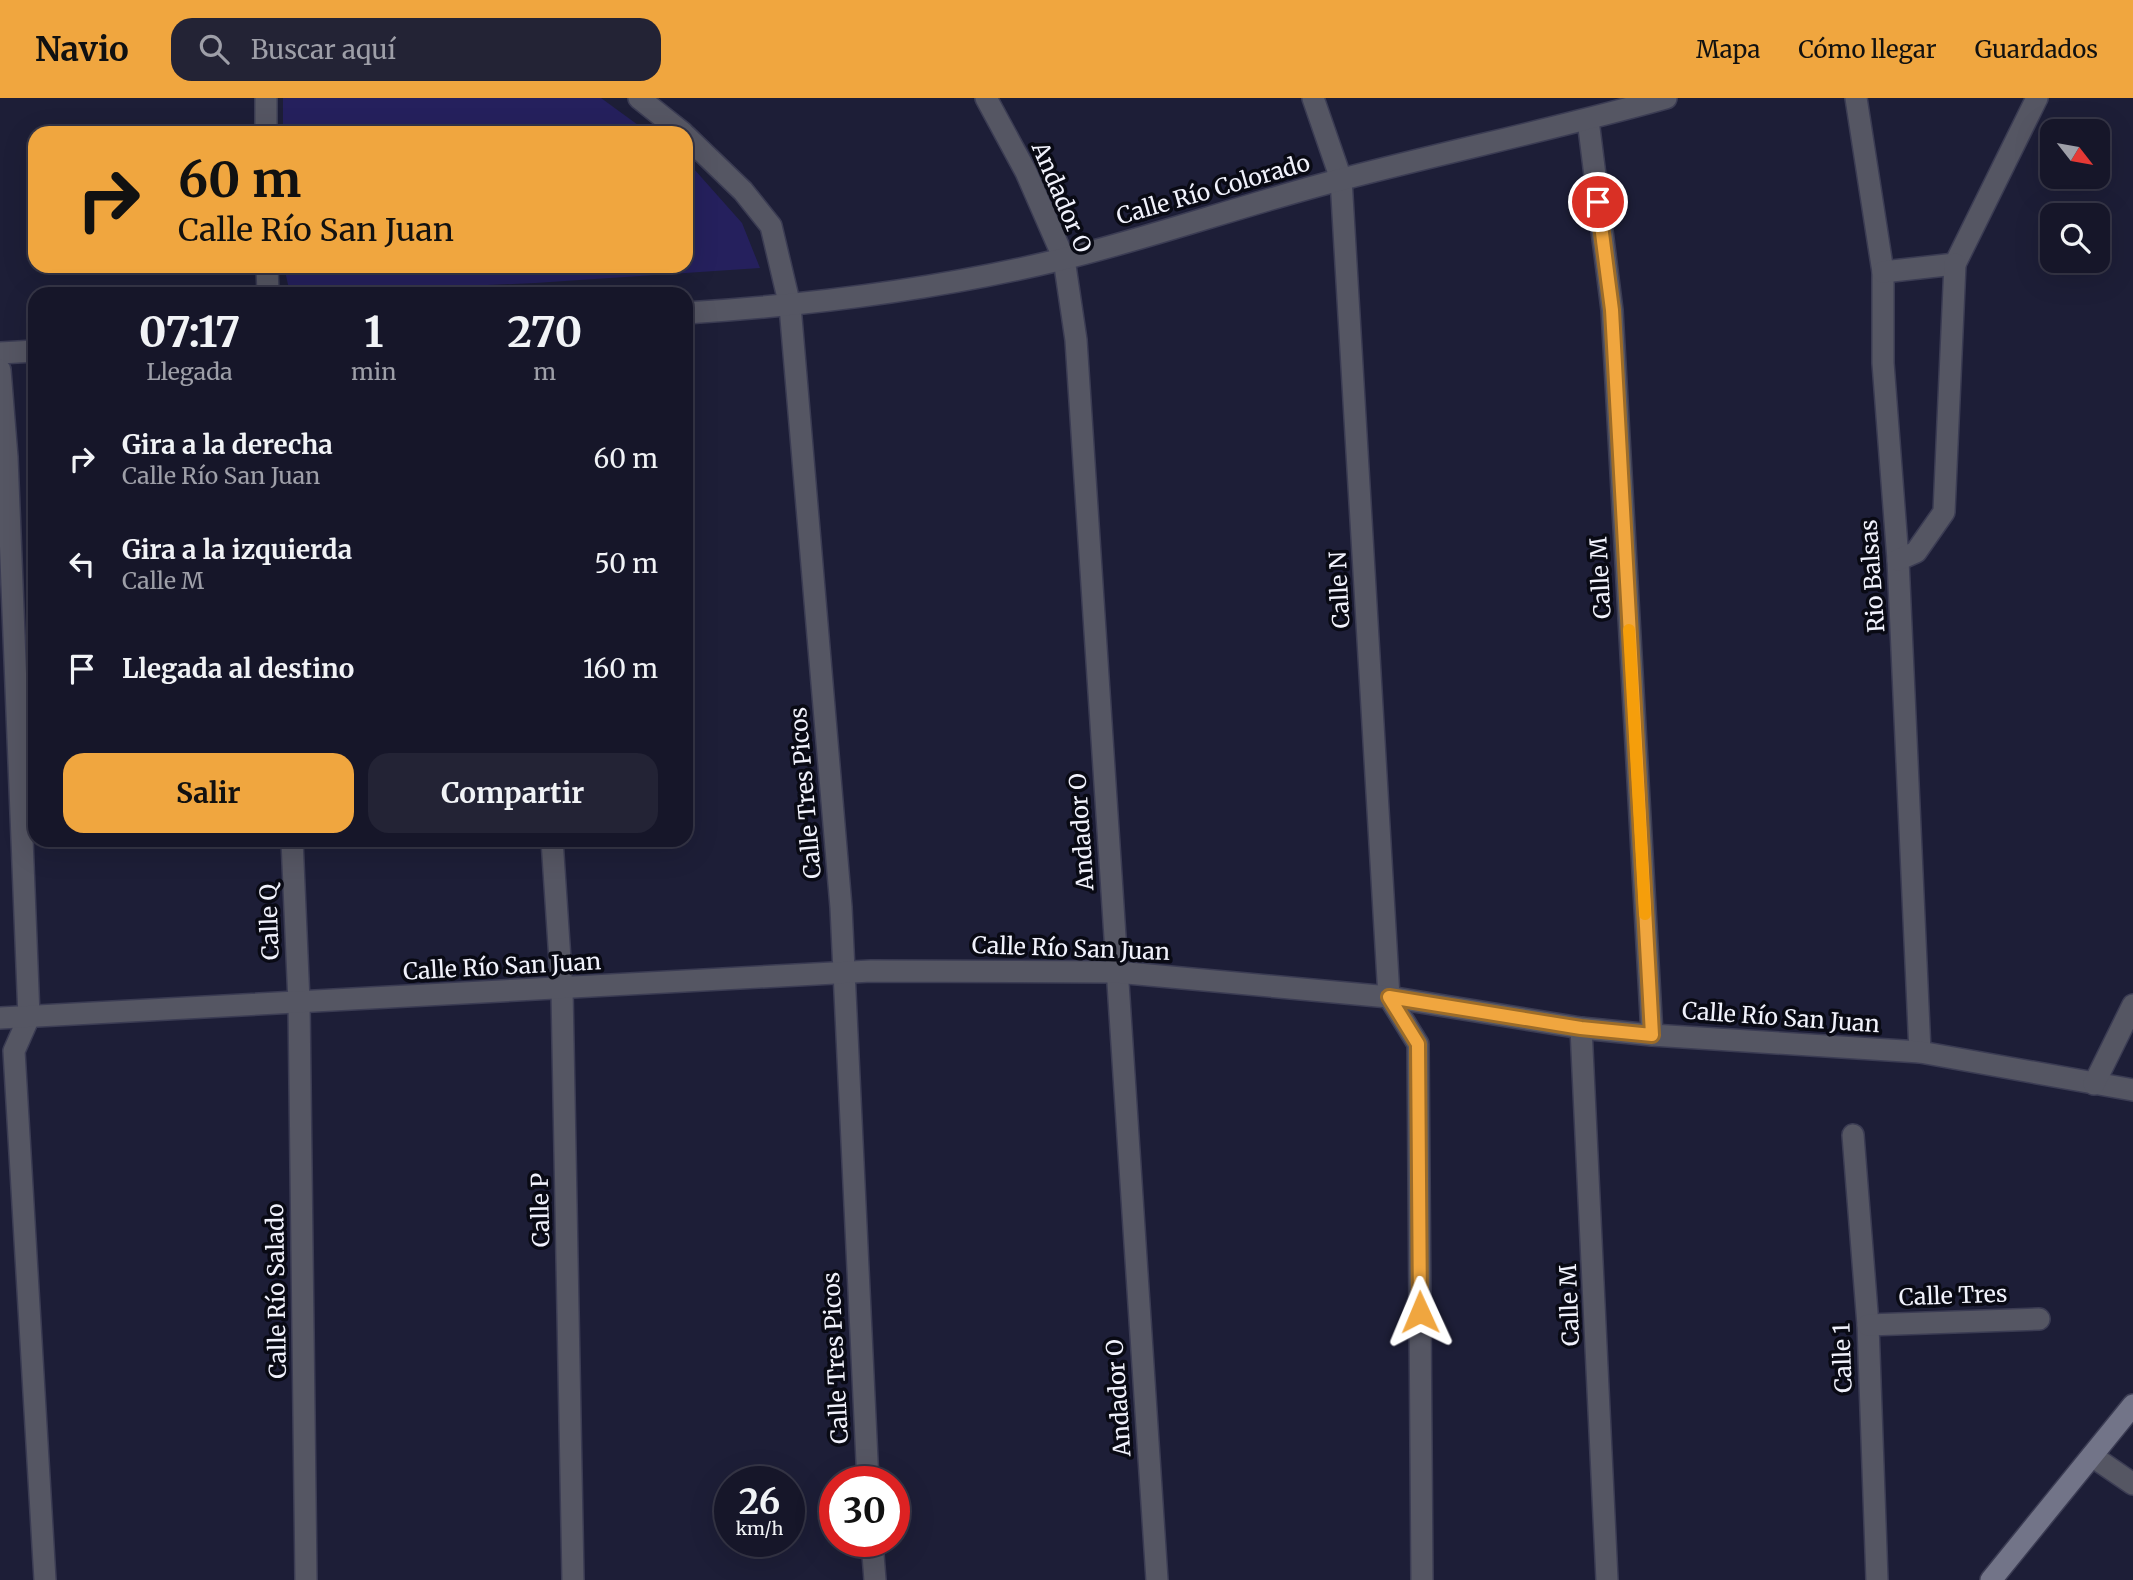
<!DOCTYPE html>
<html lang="es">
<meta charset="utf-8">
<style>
body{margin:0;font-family:Merriweather,serif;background:#232335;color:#f1f3f6;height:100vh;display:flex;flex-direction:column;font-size:26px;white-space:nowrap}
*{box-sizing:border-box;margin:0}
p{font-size:23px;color:#9e9fa8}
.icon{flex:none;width:38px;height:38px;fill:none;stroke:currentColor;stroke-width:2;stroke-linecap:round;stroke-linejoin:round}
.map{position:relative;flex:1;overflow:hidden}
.side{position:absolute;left:28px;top:189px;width:665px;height:560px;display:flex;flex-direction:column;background:#161629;border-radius:21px;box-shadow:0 7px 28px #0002,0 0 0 2px #353546}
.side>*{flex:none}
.hud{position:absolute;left:28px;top:28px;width:665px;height:147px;border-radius:21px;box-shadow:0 7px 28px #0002,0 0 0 2px #353546;background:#f0a63f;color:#111;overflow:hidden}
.needle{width:46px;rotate:121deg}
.fabs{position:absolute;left:2040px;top:21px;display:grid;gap:14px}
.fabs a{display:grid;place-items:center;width:70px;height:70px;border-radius:14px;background:#161629;box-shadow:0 7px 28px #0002,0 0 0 2px #353546;font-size:35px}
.speed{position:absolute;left:714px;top:1368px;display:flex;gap:14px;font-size:35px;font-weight:700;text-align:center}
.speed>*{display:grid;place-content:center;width:91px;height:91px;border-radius:50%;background:#161629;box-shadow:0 7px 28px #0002,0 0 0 2px #353546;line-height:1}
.speed small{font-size:18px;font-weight:400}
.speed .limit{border:10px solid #d22;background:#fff;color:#111}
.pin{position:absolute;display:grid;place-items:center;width:60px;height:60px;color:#fff;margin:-30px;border:4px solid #fff;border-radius:50%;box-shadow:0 2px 7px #0007}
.me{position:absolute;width:77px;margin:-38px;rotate:359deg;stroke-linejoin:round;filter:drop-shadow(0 0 5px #0008)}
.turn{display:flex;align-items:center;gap:24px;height:147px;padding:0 35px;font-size:32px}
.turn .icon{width:91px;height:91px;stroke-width:2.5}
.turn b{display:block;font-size:49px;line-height:60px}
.eta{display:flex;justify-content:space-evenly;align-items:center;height:119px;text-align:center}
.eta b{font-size:42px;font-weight:700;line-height:49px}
.cta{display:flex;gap:14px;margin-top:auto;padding:14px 35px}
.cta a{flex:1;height:80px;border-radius:21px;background:#f0a63f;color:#111;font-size:28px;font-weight:700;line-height:80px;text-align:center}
.cta a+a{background:#232335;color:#f1f3f6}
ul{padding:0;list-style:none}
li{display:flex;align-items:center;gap:21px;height:105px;padding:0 35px}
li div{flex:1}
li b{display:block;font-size:26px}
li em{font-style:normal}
header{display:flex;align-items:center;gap:42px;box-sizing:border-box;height:98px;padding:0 35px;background:#f0a63f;color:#111}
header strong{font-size:33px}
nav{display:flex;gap:38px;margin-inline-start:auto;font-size:24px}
.search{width:490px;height:63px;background:#232335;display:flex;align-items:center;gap:18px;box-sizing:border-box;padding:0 24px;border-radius:21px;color:#9e9fa8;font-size:26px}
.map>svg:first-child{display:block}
.green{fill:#25205d}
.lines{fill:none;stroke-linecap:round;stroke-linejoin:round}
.street-casing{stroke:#3b3c53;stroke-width:24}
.secondary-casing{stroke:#3b3c53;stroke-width:24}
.street{stroke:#555663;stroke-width:21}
.secondary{stroke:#727488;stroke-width:21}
.route-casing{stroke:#9c6c29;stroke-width:18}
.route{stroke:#f0a63f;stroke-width:12}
.slow{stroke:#f59e0b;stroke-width:12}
.labels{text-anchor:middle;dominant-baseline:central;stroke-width:7;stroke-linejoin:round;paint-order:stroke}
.street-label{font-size:23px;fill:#f1f2fc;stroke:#090a14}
</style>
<header>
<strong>Navio</strong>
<div class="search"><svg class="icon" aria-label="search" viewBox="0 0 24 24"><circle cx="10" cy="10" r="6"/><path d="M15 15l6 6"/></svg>Buscar aquí</div>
<nav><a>Mapa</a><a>Cómo llegar</a><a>Guardados</a></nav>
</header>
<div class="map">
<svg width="2133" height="1482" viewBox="0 0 2133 1482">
<rect width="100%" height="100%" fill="#1d1e37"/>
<g class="green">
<polygon points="283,0 601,0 649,35 283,35"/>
<polygon points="686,62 742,125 760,170 535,185 290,196 284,168 686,168"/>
</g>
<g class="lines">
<g class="street-casing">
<g id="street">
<polyline points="266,0 266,35"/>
<polyline points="639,0 683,35"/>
<polyline points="986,0 1026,74 1064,161 1076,242 1157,1482"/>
<polyline points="1313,0 1341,81 1389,899 1418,946 1422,1482"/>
<polyline points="1856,0 1883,174 1883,265 1898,462 1920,954"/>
<polyline points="1588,22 1612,212 1652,937"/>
<polyline points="686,38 743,93 771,128 790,208 841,809 868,1384"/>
<polyline points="267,168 268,196"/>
<polyline points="1883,174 1955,166 2037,0"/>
<path d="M 686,215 C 813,207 939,191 1063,161 C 1157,138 1249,105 1343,81 C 1450,53 1559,30 1666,0"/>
<polyline points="0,255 35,253"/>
<polyline points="0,272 7,359 29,919 14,953 45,1482"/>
<polyline points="1898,462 1916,454 1944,414 1955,166"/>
<polyline points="292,742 299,904 306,1482"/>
<polyline points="552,742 562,892 573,1482"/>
<polyline points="0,920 871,873 1116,874 1389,899 1581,930 1652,937 1920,954 2133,992"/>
<polyline points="1581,930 1607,1482"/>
<polyline points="2094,986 2133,907"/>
<polyline points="1853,1037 1868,1227 1877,1482"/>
<polyline points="1868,1227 2039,1221"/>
<polyline points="2092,1358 2133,1386"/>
<polyline points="872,1444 875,1482"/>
</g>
</g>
<g class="secondary-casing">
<polyline id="secondary" points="1991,1482 2133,1307"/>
</g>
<use href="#street" class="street"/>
<use href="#secondary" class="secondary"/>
</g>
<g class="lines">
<g class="route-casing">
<polyline id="route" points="1420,1214 1418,946 1389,899 1581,930 1652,937 1612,212 1598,104"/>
</g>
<use href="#route" class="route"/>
<polyline class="slow" points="1629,532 1645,816"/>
</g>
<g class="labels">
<g class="street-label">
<text transform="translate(1213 91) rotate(-16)">Calle Río Colorado</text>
<text transform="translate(1062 99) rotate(67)">Andador O</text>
<text transform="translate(1872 478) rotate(-94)">Rio Balsas</text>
<text transform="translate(1600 480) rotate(-93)">Calle M</text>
<text transform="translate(1339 492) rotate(-93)">Calle N</text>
<text transform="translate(805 695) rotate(-95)">Calle Tres Picos</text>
<text transform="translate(1081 734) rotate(-94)">Andador O</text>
<text transform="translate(269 824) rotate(-92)">Calle Q</text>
<text transform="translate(1071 850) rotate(2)">Calle Río San Juan</text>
<text transform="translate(502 868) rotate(-3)">Calle Río San Juan</text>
<text transform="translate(1781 919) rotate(4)">Calle Río San Juan</text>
<text transform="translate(540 1112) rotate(-91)">Calle P</text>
<text transform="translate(276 1193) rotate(-91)">Calle Río Salado</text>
<text transform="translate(1953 1197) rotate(-2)">Calle Tres</text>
<text transform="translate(1569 1207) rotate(-92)">Calle M</text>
<text transform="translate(835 1260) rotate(-93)">Calle Tres Picos</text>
<text transform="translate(1842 1260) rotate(-92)">Calle 1</text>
<text transform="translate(1118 1300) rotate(-94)">Andador O</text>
</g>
</g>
</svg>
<div class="fabs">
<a><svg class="needle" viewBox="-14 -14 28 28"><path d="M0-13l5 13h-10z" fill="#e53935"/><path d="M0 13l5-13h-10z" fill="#9e9fa8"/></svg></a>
<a><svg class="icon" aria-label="search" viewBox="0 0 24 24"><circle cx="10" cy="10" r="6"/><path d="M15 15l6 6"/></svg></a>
</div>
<div class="speed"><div>26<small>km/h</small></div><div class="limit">30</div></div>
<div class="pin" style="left:1598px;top:104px;background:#d93025"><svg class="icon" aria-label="arrive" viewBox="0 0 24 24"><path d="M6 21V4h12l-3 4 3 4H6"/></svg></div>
<svg class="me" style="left:1420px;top:1214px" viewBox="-20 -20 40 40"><path d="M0-17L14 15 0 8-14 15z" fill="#f0a63f" stroke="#fff" stroke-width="4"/></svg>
<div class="hud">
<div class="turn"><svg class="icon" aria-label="right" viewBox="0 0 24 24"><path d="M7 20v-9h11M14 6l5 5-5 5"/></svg><div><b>60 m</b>Calle Río San Juan</div></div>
</div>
<section class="side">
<div class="eta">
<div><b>07:17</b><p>Llegada</p></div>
<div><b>1</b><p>min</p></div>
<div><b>270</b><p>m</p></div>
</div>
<ul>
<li><svg class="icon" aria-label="right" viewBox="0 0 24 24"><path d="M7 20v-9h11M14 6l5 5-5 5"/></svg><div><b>Gira a la derecha</b><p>Calle Río San Juan</p></div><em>60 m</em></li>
<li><svg class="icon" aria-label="left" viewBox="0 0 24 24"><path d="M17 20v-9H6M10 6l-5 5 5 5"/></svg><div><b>Gira a la izquierda</b><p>Calle M</p></div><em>50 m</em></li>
<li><svg class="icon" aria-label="arrive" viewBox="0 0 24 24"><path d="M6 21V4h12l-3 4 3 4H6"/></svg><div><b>Llegada al destino</b></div><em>160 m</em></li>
</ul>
<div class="cta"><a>Salir</a><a>Compartir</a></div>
</section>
</div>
